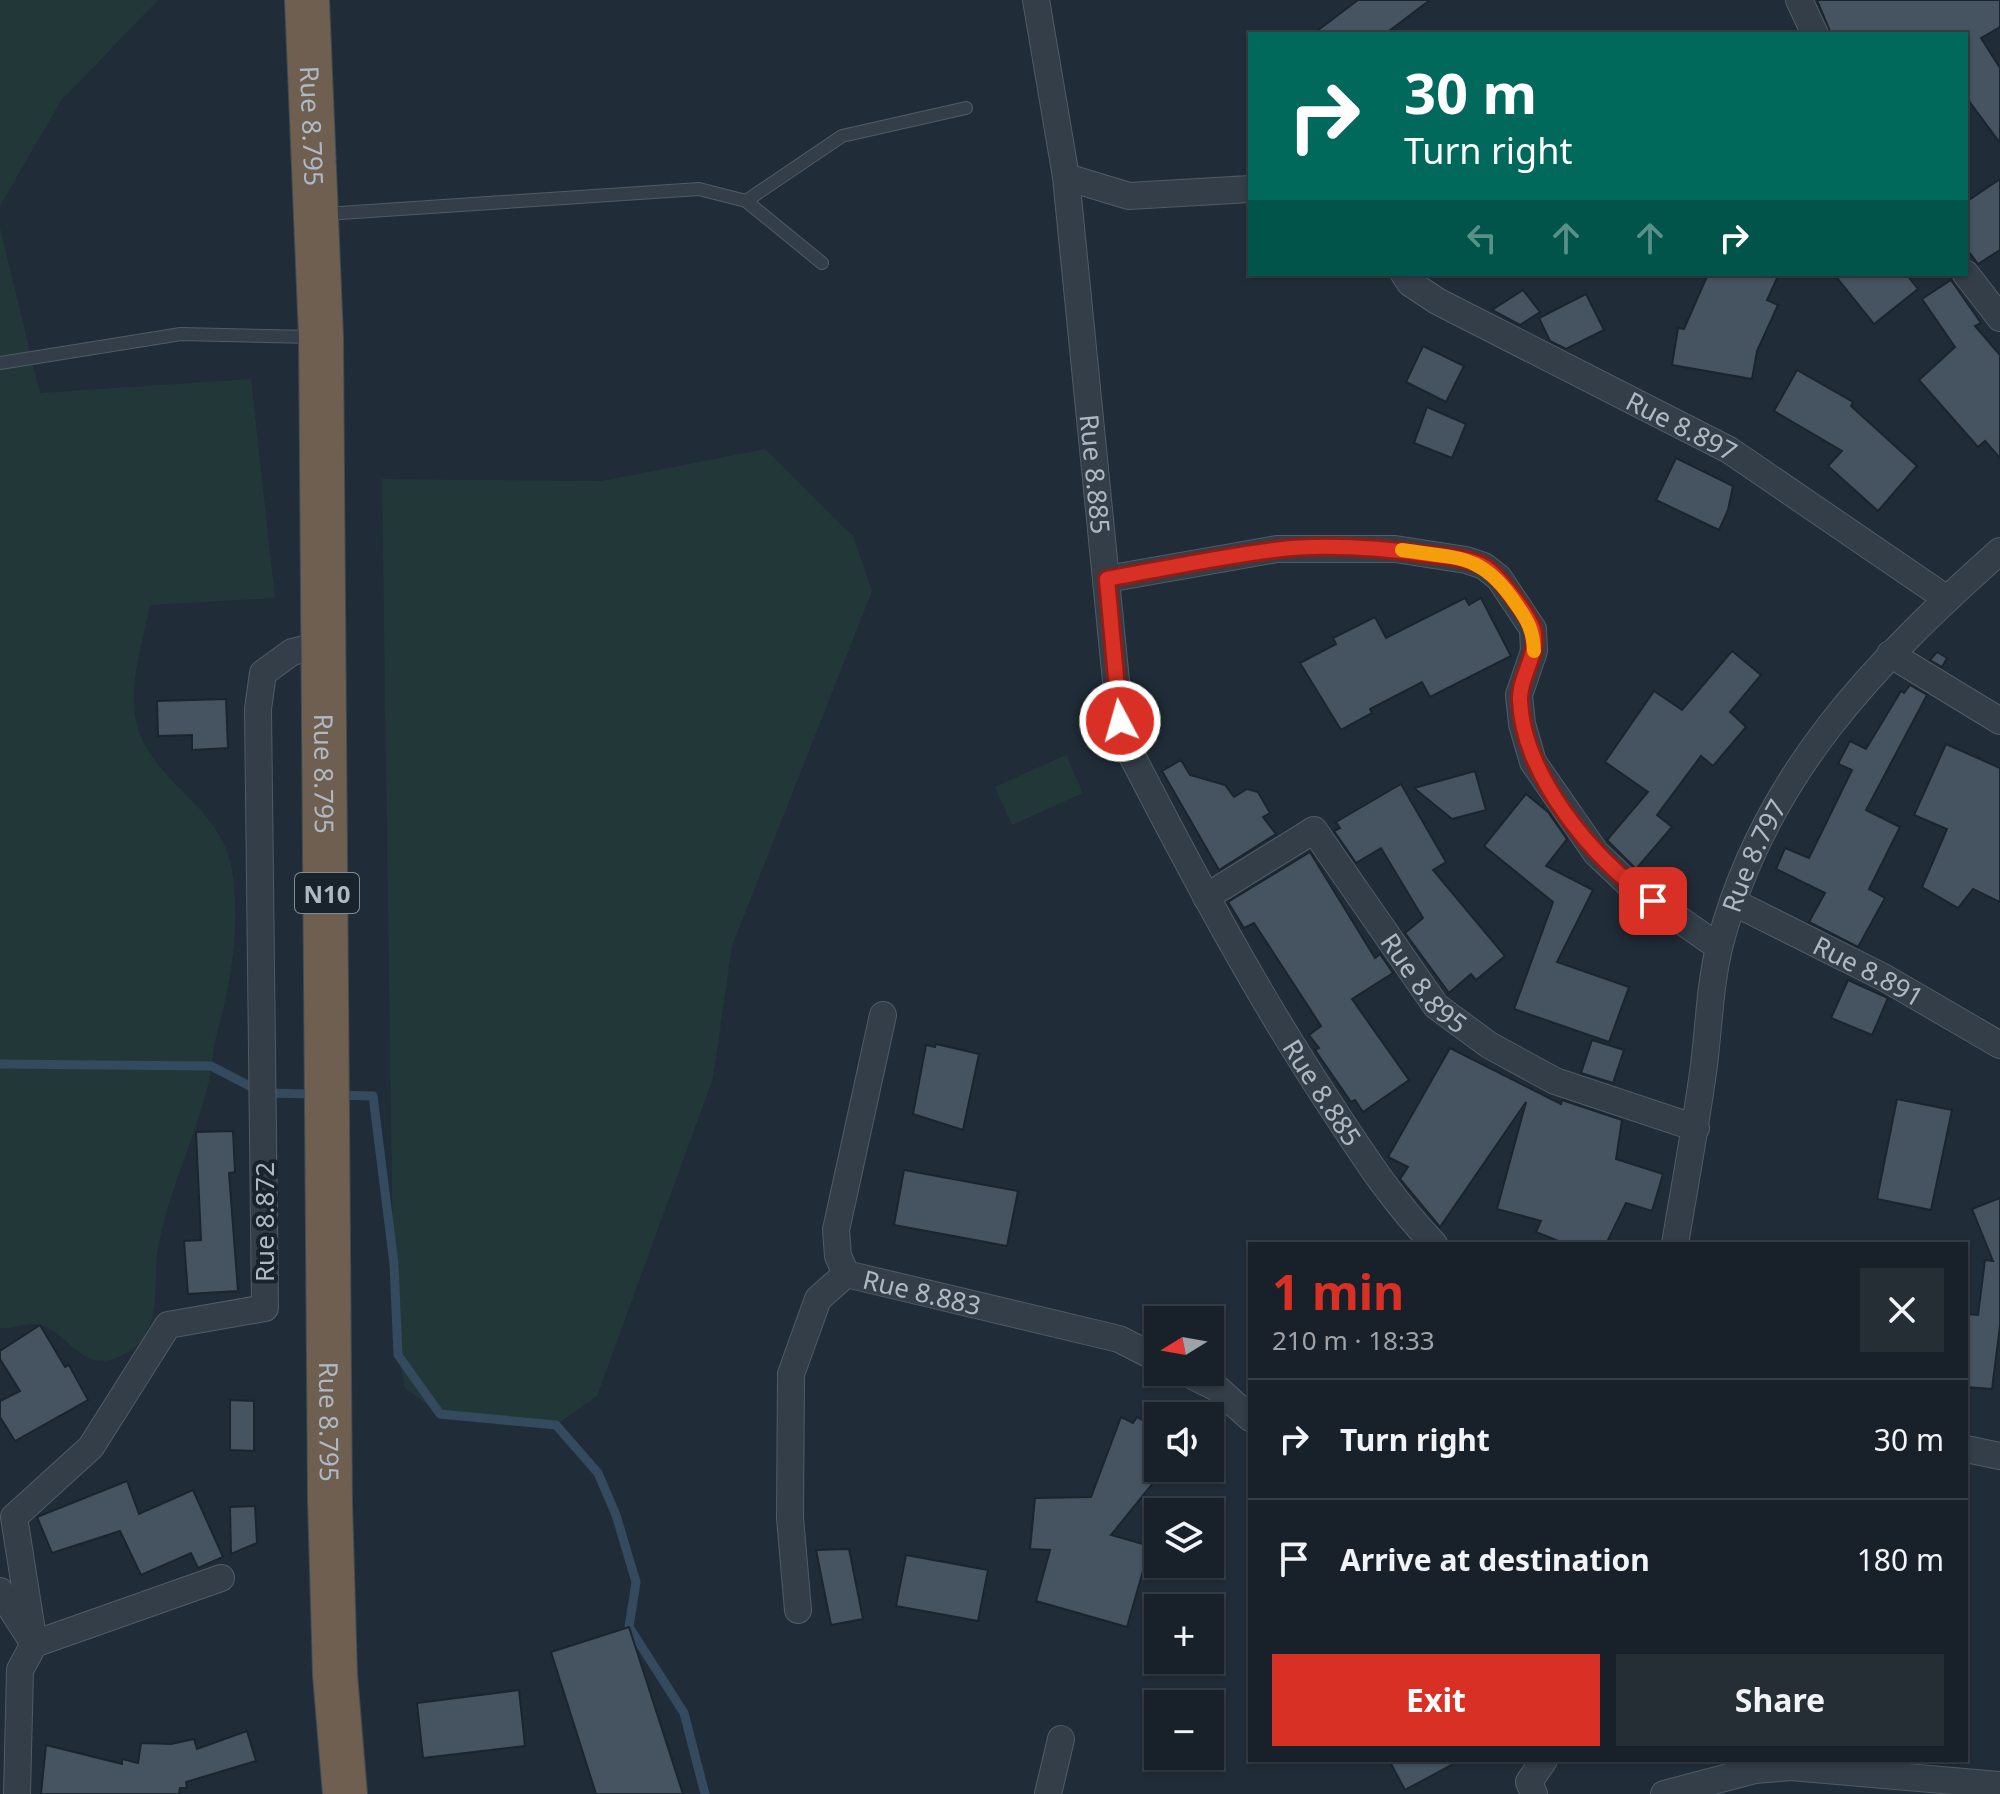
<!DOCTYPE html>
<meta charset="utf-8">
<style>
body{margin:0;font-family:"Noto Sans",sans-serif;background:#252e35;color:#f1f3f6;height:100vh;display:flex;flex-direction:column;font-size:30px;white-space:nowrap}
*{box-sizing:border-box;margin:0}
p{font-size:26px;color:#9fa3a8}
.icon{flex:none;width:44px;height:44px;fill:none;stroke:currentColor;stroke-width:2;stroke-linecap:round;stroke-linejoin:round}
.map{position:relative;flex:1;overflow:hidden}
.details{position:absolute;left:1248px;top:1242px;width:720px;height:520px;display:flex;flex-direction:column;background:#182129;border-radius:0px;box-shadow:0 2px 6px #0004,0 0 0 2px #363e46}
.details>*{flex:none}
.top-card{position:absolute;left:1248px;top:32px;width:720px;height:244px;border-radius:0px;box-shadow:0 2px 6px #0004,0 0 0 2px #363e46;background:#00695c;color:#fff;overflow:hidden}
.needle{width:52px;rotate:259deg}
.controls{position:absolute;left:1144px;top:1306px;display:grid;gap:16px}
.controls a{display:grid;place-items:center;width:80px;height:80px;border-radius:0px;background:#182129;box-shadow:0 2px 6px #0004,0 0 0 2px #363e46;font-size:40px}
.pin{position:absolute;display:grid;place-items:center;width:68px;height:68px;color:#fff;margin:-34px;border-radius:16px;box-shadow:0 4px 12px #0006}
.me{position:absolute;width:88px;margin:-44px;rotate:354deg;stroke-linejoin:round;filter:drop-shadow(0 0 6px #0008)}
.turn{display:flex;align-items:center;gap:28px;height:168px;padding:0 24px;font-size:36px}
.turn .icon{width:104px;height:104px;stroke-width:2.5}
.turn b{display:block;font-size:56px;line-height:68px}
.lanes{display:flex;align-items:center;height:76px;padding:0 24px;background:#0003;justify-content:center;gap:40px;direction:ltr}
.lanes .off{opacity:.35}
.round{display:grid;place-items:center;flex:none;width:84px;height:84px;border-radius:0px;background:#252e35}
.headline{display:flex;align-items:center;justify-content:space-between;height:136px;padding:0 24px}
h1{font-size:48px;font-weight:700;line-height:60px;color:#d93025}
.button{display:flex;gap:16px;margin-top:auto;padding:16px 24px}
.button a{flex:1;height:92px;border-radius:0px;background:#d93025;color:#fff;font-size:32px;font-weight:700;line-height:92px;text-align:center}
.button a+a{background:#252e35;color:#f1f3f6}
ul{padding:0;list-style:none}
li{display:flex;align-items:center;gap:24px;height:120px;padding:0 24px;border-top:2px solid #363e46}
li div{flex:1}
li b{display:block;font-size:30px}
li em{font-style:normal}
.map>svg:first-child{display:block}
.green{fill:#223838}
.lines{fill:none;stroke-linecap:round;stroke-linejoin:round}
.stream{stroke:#334a5f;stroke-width:9}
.building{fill:#465461;stroke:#1b252e;stroke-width:2}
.lane-casing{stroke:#515c65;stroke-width:14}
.street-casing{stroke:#515c65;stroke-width:28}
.highway-casing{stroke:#3e4952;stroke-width:46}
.lane{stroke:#333e48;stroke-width:12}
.street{stroke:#333e48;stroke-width:26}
.highway{stroke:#6e5f50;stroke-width:44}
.route-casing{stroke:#8d1f18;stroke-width:20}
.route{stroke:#d93025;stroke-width:14}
.slow{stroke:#f59e0b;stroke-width:14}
.labels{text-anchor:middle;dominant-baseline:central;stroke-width:8;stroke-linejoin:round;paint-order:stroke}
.shield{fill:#19232c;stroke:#818c96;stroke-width:2}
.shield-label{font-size:24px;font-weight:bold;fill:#aeb9c4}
.street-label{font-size:26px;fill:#aeb9c4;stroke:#19232c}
</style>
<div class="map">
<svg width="2000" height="1794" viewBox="0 0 2000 1794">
<rect width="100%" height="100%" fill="#202c37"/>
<g class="green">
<polygon points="0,0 158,0 60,102 0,206"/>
<path d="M 0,228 L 40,393 L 251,379 L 275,598 L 150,605 C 143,642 127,688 137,725 C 151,781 222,806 232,870 C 241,926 231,983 216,1037 C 212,1053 212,1069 208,1085 C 194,1140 169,1191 158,1247 C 153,1276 161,1311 144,1337 C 138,1347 122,1357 110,1360 C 77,1367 65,1328 36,1324 C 25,1323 12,1329 0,1328 Z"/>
<polygon points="765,449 853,536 872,591 732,946 713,1078 597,1396 556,1425 448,1420 405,1388 394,1334 382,479 602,481"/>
<polygon points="1066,755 1083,793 1012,825 995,787"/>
</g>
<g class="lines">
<g class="stream">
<polyline points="0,1064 211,1066 263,1093 314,1094"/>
<polyline points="337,1095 373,1096 394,1264 398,1355 440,1414 556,1425 598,1473 616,1515 636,1582 629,1627 684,1713 705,1794"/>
</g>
</g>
<g class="building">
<polygon points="1358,0 1430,0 1385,34 1313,34"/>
<polygon points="1817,0 2000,0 2000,27 1981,38 2000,68 2000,143 1966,97 1966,34 1831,34"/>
<polygon points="2000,179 2000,250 1978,264 1966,248 1966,202"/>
<polygon points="1708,274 1779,274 1767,300 1778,305 1757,351 1752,379 1672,365 1678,328 1684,329"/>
<polygon points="1834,274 1906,274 1918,289 1874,324"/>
<polygon points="1951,280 1981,323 1975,326 2000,355 2000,458 1985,441 1978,447 1919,380 1955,347 1922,299"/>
<polygon points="1523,290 1540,312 1520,325 1492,310"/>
<polygon points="1586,294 1604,330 1566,349 1550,341 1539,318"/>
<polygon points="1423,346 1464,366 1446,402 1406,382"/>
<polygon points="1797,370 1853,402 1851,406 1917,466 1878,511 1828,466 1842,451 1774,411"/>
<polygon points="1427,407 1466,424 1452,458 1414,443"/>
<polygon points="1676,458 1733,486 1728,510 1719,530 1656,500"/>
<polygon points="1465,598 1469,605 1481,598 1511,656 1430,697 1422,682 1370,709 1372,713 1341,730 1300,663 1336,644 1333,638 1375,617 1386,638"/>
<polygon points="1732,651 1761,675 1730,712 1746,727 1713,766 1701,756 1657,815 1672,827 1636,869 1607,840 1648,792 1605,762 1654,691 1682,710"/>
<polygon points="1937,652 1947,658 1942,667 1930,660"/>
<polygon points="1910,685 1927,695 1866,810 1900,827 1869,889 1885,898 1858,947 1809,922 1825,893 1776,869 1785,848 1809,858 1852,770 1838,764 1850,741 1866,749 1901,691 1904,693"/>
<polygon points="226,699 228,748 192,750 192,735 158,736 157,701"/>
<polygon points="1946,744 2000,768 2000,902 1973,889 1958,908 1922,887 1947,829 1914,815"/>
<polygon points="1181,760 1190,775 1225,785 1234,797 1247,789 1258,792 1270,813 1263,817 1276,834 1219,870 1162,771"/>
<polygon points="1475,771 1486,810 1452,819 1414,788"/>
<polygon points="1401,784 1446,862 1433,870 1505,956 1476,980 1471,974 1449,993 1405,933 1423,918 1381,848 1356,863 1334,831 1340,828 1336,822"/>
<polygon points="1526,794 1548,812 1567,839 1546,866 1593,890 1557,962 1629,987 1609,1042 1514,1009 1553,902 1484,846"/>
<polygon points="1310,852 1375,958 1380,954 1393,973 1352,999 1409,1080 1363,1112 1355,1100 1351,1102 1315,1050 1319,1048 1309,1035 1321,1026 1254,923 1244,928 1228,902"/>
<polygon points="1848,980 1888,998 1872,1035 1831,1018"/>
<polygon points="1592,1040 1624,1050 1613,1083 1581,1073"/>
<polygon points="936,1044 979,1054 963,1130 913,1114 926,1045 935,1047"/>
<polygon points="1450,1048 1561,1104 1562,1100 1622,1120 1616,1159 1663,1174 1652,1211 1626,1203 1606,1244 1566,1244 1536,1232 1541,1221 1497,1209 1526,1102 1440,1227 1400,1179 1408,1167 1388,1157"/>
<polygon points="1897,1099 1952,1110 1931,1210 1877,1199"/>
<polygon points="233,1131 235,1172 229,1173 238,1291 188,1294 184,1241 201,1240 196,1132"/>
<polygon points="904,1170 1018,1191 1007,1246 894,1225"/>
<polygon points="2000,1198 2000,1326 1992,1389 1966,1387 1966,1314 1978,1315 1985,1260 1993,1261 1972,1209"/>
<polygon points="40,1325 65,1367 69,1365 88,1400 15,1441 0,1417 0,1401 20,1391 0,1359 0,1351"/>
<polygon points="230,1400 254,1401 254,1451 230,1450"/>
<polygon points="1121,1417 1133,1423 1137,1417 1158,1428 1158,1477 1111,1535 1150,1546 1127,1627 1036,1601 1050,1550 1030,1549 1035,1498 1091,1497"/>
<polygon points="127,1481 139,1514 193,1490 223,1557 198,1568 191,1553 141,1575 120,1531 52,1553 37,1517"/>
<polygon points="255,1506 257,1543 231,1554 230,1507"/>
<polygon points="849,1549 863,1619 831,1625 816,1550"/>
<polygon points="906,1555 988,1570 978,1621 896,1606"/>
<polygon points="629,1627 683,1794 596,1794 551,1652"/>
<polygon points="519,1690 525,1746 423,1758 417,1703"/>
<polygon points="247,1731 256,1761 186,1782 187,1788 180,1788 179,1794 41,1794 46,1745 122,1764 122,1759 138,1763 141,1743 171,1744 194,1739 197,1749"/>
<polygon points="1389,1760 1461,1760 1405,1790"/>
</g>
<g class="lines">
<g class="lane-casing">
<g id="lane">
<polyline points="746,201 842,136 966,108"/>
<polyline points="325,214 699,189 746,201 822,263"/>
<polyline points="0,363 181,334 315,337"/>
</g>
</g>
<g class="street-casing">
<g id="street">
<path id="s1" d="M 1036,0 L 1066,177 L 1120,721 L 1130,752 C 1192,872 1255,991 1329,1103 C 1363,1155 1391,1199 1434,1244"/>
<polyline points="1799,0 1815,34"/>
<polyline points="1066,177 1129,196 1250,189"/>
<path id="s2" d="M 1404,274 L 1410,283 L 1437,301 L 1729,450 L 1947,599"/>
<polyline points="1966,274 2000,318"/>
<polyline points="1107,579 1277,549 1395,549 1466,560 1484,566 1499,578 1533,629 1534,651 1519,695 1522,724 1533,762 1596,853 1631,886 1719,947"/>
<polyline points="1890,654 2000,721"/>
<path id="s3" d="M 1206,897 L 1314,830 L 1436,1006 L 1489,1045 L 1555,1081 L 1696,1128"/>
<path id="s4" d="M 1733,902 L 1885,978 L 2000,1045"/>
<path id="s5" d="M 883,1015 L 836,1230 L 838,1256 L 846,1274 L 1119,1339 L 1158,1359"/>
<path id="s6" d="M 1675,1244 C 1685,1184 1696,1125 1704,1065 C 1709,1025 1710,983 1720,944 C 1764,776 1874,663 2000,551"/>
<polyline points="1185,1372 1217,1388 1250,1418"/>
<polyline points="1966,1449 2000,1456"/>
<polyline points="0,1591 34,1644 221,1578"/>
<polyline points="798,1610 790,1518 791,1374 818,1299 846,1274"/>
<polyline points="17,1794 20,1670 34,1644 14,1517 91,1447 168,1325 265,1308 258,709 263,673 292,652 324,644"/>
<polyline points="1048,1794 1061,1739"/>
<polyline points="1534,1794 1529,1782 1544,1760"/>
<polyline points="1664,1794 1755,1770 1791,1767 2000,1785"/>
</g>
</g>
<g class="highway-casing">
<g id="highway">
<path id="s7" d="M 307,0 L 321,337 L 330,1501 L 335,1675 L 345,1794"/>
</g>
</g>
<use href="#lane" class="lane"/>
<use href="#street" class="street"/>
<use href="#highway" class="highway"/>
</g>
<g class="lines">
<g class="route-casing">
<path id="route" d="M 1120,721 L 1107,579 C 1162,569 1218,557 1274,550 C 1325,543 1382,548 1432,555 C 1449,557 1470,558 1485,567 C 1498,575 1528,614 1533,629 C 1540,654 1519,676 1520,700 C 1523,775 1593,860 1653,901"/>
</g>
<use href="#route" class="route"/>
<path class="slow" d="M 1402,550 C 1459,559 1482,553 1516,604 C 1528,621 1533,630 1534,651"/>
</g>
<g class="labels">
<rect class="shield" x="295" y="873" width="64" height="40" rx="6"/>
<g class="shield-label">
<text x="327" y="893">N10</text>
</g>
<g class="street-label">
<text stroke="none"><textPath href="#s7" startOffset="126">Rue 8.795</textPath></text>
<text stroke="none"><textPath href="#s2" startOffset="318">Rue 8.897</textPath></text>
<text stroke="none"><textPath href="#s1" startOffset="478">Rue 8.885</textPath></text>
<text stroke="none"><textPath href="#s7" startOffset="774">Rue 8.795</textPath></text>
<text stroke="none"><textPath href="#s6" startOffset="398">Rue 8.797</textPath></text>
<text stroke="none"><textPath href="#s4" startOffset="152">Rue 8.891</textPath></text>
<text stroke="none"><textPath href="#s3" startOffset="316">Rue 8.895</textPath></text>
<text stroke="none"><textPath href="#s1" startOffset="1150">Rue 8.885</textPath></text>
<text transform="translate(264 1222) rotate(-90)">Rue 8.872</text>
<text stroke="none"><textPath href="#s5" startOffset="344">Rue 8.883</textPath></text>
<text stroke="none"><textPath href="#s7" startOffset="1422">Rue 8.795</textPath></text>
</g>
</g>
</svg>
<div class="controls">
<a><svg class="needle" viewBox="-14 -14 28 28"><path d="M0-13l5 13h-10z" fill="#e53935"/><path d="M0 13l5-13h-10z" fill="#9fa3a8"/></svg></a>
<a><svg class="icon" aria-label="sound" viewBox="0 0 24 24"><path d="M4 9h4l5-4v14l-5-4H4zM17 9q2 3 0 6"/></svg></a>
<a><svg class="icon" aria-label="layers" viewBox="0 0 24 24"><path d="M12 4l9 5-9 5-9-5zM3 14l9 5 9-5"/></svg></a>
<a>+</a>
<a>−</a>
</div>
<div class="pin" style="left:1653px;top:901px;background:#d93025"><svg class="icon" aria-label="arrive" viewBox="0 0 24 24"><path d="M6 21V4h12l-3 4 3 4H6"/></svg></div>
<svg class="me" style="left:1120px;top:721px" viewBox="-20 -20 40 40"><circle r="17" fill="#d93025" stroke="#fff" stroke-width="3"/><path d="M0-11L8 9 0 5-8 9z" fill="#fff"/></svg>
<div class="top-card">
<div class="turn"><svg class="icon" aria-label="right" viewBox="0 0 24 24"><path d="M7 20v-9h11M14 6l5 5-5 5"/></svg><div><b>30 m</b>Turn right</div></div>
<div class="lanes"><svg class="icon off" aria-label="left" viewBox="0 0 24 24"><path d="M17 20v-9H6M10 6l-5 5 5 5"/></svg><svg class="icon off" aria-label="ahead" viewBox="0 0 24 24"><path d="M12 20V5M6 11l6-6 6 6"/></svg><svg class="icon off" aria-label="ahead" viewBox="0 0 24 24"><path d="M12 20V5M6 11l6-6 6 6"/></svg><svg class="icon" aria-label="right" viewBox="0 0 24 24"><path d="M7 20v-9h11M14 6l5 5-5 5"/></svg></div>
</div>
<section class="details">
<div class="headline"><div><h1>1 min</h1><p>210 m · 18:33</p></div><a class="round"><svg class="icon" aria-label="close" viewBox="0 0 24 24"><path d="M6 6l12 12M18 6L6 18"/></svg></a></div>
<ul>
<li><svg class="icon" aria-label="right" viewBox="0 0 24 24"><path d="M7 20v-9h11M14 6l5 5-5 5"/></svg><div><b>Turn right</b></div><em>30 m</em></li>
<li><svg class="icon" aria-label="arrive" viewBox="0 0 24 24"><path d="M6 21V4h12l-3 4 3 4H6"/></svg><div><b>Arrive at destination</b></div><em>180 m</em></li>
</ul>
<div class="button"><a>Exit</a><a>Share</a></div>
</section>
</div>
